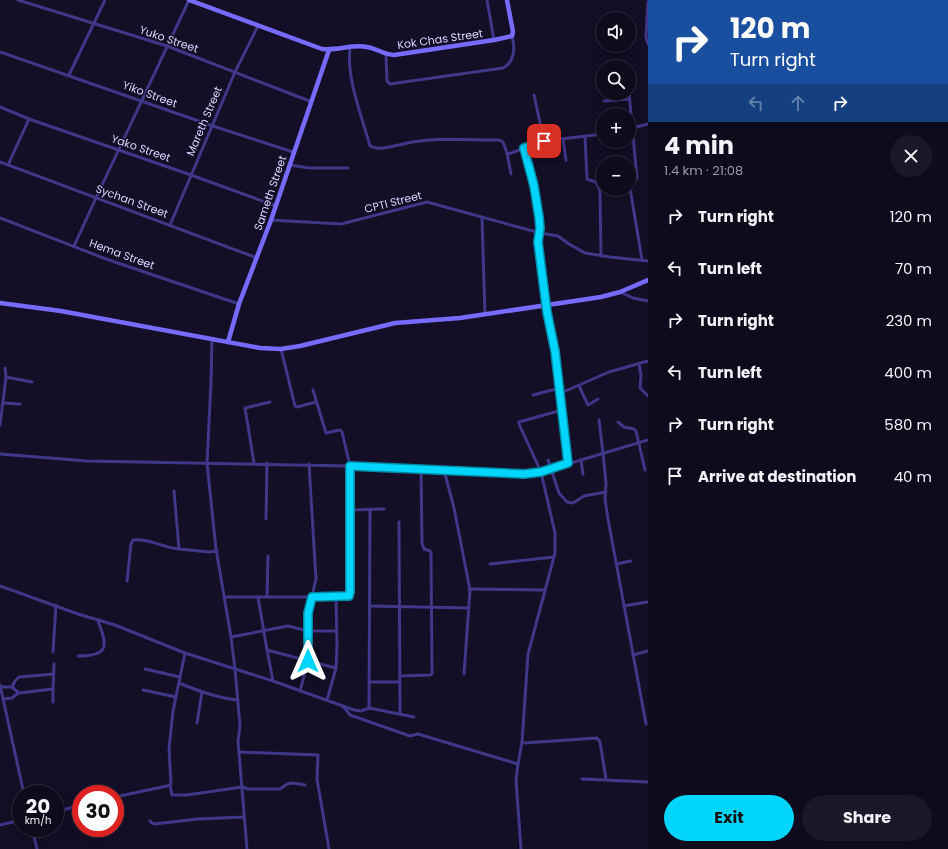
<!DOCTYPE html>
<meta charset="utf-8">
<style>
body{margin:0;font-family:Poppins,sans-serif;background:#1d1829;color:#f1f3f6;height:100vh;display:flex;flex-direction:column;font-size:15px;white-space:nowrap}
*{box-sizing:border-box;margin:0}
p{font-size:13px;color:#9b9aa3}
.icon{flex:none;width:22px;height:22px;fill:none;stroke:currentColor;stroke-width:2;stroke-linecap:round;stroke-linejoin:round}
.map{position:relative;flex:1;overflow:hidden}
.side{display:flex;flex-direction:column;background:#0f0a1c;width:300px}
.side>*{flex:none}
.top-card{background:#1a4fa0;color:#fff;overflow:hidden}
.buttons{position:absolute;left:596px;top:12px;display:grid;gap:8px}
.buttons a{display:grid;place-items:center;width:40px;height:40px;border-radius:50%;background:#0f0a1c;box-shadow:0 4px 16px #0002,0 0 0 1px #2f2b3b;font-size:20px}
.speed{position:absolute;left:12px;top:785px;display:flex;gap:8px;font-size:20px;font-weight:700;text-align:center}
.speed>*{display:grid;place-content:center;width:52px;height:52px;border-radius:50%;background:#0f0a1c;box-shadow:0 4px 16px #0002,0 0 0 1px #2f2b3b;line-height:1}
.speed small{font-size:10px;font-weight:400}
.speed .limit{border:6px solid #d22;background:#fff;color:#111}
.pin{position:absolute;display:grid;place-items:center;width:34px;height:34px;color:#fff;margin:-17px;border-radius:8px;box-shadow:0 2px 6px #0006}
.me{position:absolute;width:44px;margin:-22px;rotate:0deg;stroke-linejoin:round;filter:drop-shadow(0 0 3px #0008)}
.turn{display:flex;align-items:center;gap:14px;height:84px;padding:0 16px;font-size:18px}
.turn .icon{width:52px;height:52px;stroke-width:2.5}
.turn b{display:block;font-size:28px;line-height:34px}
.lanes{display:flex;align-items:center;height:38px;padding:0 16px;background:#0003;justify-content:center;gap:20px;direction:ltr}
.lanes .off{opacity:.35}
.round{display:grid;place-items:center;flex:none;width:42px;height:42px;border-radius:21px;background:#1d1829}
.headline{display:flex;align-items:center;justify-content:space-between;height:68px;padding:0 16px}
h1{font-size:24px;font-weight:700;line-height:30px}
.cta{display:flex;gap:8px;margin-top:auto;padding:8px 16px}
.cta a{flex:1;height:46px;border-radius:24px;background:#00d5fe;color:#111;font-size:16px;font-weight:700;line-height:46px;text-align:center}
.cta a+a{background:#1d1829;color:#f1f3f6}
ul{padding:0;list-style:none}
li{display:flex;align-items:center;gap:12px;height:52px;padding:0 16px}
li div{flex:1}
li b{display:block;font-size:15px}
li em{font-style:normal}
main{display:flex;flex:1;min-height:0}
.map>svg:first-child{display:block}
.lines{fill:none;stroke-linecap:round;stroke-linejoin:round}
.street{stroke:#3f3787;stroke-width:3}
.secondary{stroke:#776aff;stroke-width:4.5}
.route-casing{stroke:#008aa5;stroke-width:10}
.route{stroke:#00d5fe;stroke-width:7}
.labels{text-anchor:middle;dominant-baseline:central;stroke-width:3;stroke-linejoin:round;paint-order:stroke}
.street-label{font-size:11px;fill:#dbd3ff;stroke:#140e26}
</style>
<main>
<div class="map">
<svg width="648" height="849" viewBox="0 0 648 849">
<rect width="100%" height="100%" fill="#140e26"/>
<g class="lines">
<g class="street">
<polyline points="18,0 167,46 312,102"/>
<polyline points="487,0 494,40"/>
<polyline points="648,2 646,37 648,44"/>
<path d="M 350,48 C 346,77 362,117 370,146 C 379,151 394,146 403,144 C 434,137 467,140 499,140 L 503,142 L 507,153 L 508,154 L 544,141 L 603,134"/>
<polyline points="0,52 213,126 293,152"/>
<path d="M 386,55 L 387,81 L 390,84 L 503,68 C 515,62 515,47 512,36"/>
<polyline points="69,75 105,0"/>
<polyline points="629,93 637,178 630,185 630,188 642,260"/>
<polyline points="534,95 544,141"/>
<polyline points="604,101 629,99"/>
<polyline points="0,107 29,119 191,175 276,206"/>
<polyline points="629,129 648,124"/>
<polyline points="585,137 587,179 589,180 596,182 600,191 601,256"/>
<polyline points="563,139 566,160"/>
<polyline points="524,148 534,186 540,228 538,242 545,305 555,351 569,463"/>
<polyline points="507,153 511,174"/>
<polyline points="0,162 257,258"/>
<polyline points="8,165 29,119"/>
<polyline points="290,165 309,168 348,168"/>
<polyline points="482,217 485,315"/>
<polyline points="0,218 106,259 239,304"/>
<polyline points="271,220 341,224 427,202 540,233 558,236 569,244 585,253 610,257 648,261"/>
<polyline points="170,225 235,72 258,26"/>
<polyline points="74,246 96,198 189,0"/>
<polyline points="620,292 633,298 648,301"/>
<polyline points="212,339 211,382 207,463 216,549 231,637 235,669 240,726 238,741 247,849"/>
<polyline points="281,349 295,406 297,407 316,402"/>
<polyline points="639,364 641,375 640,388 648,396"/>
<polyline points="6,377 32,382"/>
<polyline points="579,386 588,405 598,399"/>
<polyline points="313,390 326,433 340,430 342,432 350,466 351,510 384,509"/>
<polyline points="561,393 609,372 648,361"/>
<polyline points="533,395 560,388"/>
<polyline points="3,403 20,404"/>
<polyline points="562,410 519,422 519,424 541,472 555,533 555,553 528,654 522,742 524,743 597,738 600,742 606,779"/>
<polyline points="599,420 603,453 606,483 605,499 608,519 646,724"/>
<polyline points="618,422 624,427 634,429 636,431 645,470"/>
<polyline points="0,425 6,377 5,368"/>
<polyline points="0,454 87,461 350,466 524,474 541,472 648,440"/>
<polyline points="548,460 559,493 567,502 573,503 584,496 606,492"/>
<polyline points="581,460 583,474"/>
<polyline points="254,463 245,408 270,402"/>
<polyline points="444,470 454,508 470,590 464,674"/>
<polyline points="174,491 179,549 209,552 217,551"/>
<polyline points="266,519 267,463"/>
<polyline points="399,522 400,714"/>
<polyline points="490,564 554,557"/>
<polyline points="616,564 631,561"/>
<path d="M 127,581 L 131,544 L 133,540 C 150,538 163,548 179,549"/>
<polyline points="0,586 78,614 115,625 185,653 273,681 354,710 361,711 369,708 414,717"/>
<polyline points="469,589 545,590"/>
<polyline points="224,597 340,597 349,596 350,592 351,510"/>
<polyline points="258,597 267,650"/>
<polyline points="267,597 268,556"/>
<polyline points="370,606 469,608"/>
<polyline points="624,606 647,602"/>
<polyline points="231,637 288,626 308,631 337,631"/>
<polyline points="53,652 56,605"/>
<polyline points="633,655 648,651"/>
<path d="M 78,656 C 109,656 108,646 98,621"/>
<polyline points="145,669 180,677"/>
<polyline points="400,676 430,675 432,674 431,553 430,551 424,549 422,543 421,469"/>
<polyline points="273,681 267,650 336,668"/>
<polyline points="370,682 400,682"/>
<path d="M 179,683 C 198,691 217,698 238,700"/>
<polyline points="0,685 24,794"/>
<polyline points="0,687 12,687 19,693 53,689 54,664"/>
<polyline points="12,687 15,681 19,677 54,674"/>
<polyline points="53,689 53,702"/>
<polyline points="143,690 176,697"/>
<polyline points="300,691 308,661 308,613 316,579 309,464"/>
<polyline points="3,699 12,698 18,693"/>
<polyline points="327,700 336,668 337,646 336,597"/>
<polyline points="343,706 350,715 410,736 418,734 518,764 522,742"/>
<polyline points="369,708 370,509"/>
<polyline points="197,723 202,692"/>
<polyline points="239,752 318,755 317,779 329,849"/>
<polyline points="518,764 516,780 521,849"/>
<polyline points="582,779 648,782"/>
<polyline points="170,785 172,795 187,795 242,787 248,789 280,789 287,784 293,783 305,785"/>
<polyline points="115,797 167,786 171,784 169,749 173,711 185,653"/>
<polyline points="55,812 81,805"/>
<polyline points="150,821 152,823 154,824 198,819 244,817"/>
<polyline points="0,825 21,820"/>
<polyline points="32,828 37,849"/>
</g>
<g class="secondary">
<path d="M 189,0 L 322,49 C 337,51 352,44 367,47 C 376,48 384,55 394,55 L 494,40 L 512,36 L 513,32 L 507,0"/>
<polyline points="0,303 61,311 260,348 281,349 300,346 395,323 460,318 601,297 620,292 648,280"/>
<polyline points="228,342 239,304 271,220 329,50"/>
</g>
</g>
<g class="lines">
<g class="route-casing">
<polyline id="route" points="308,661 308,613 312,597 346,596 349,596 350,592 350,466 524,474 541,472 568,463 555,351 547,312 544,289 538,242 540,228 539,217 534,186 524,148 544,141"/>
</g>
<use href="#route" class="route"/>
</g>
<g class="labels">
<g class="street-label">
<text transform="translate(169 39) rotate(19)">Yuko Street</text>
<text transform="translate(440 39) rotate(-8)">Kok Chas Street</text>
<text transform="translate(150 94) rotate(20)">Yiko Street</text>
<text transform="translate(204 121) rotate(-67)">Mareth Street</text>
<text transform="translate(141 148) rotate(19)">Yako Street</text>
<text transform="translate(270 193) rotate(-71)">Sameth Street</text>
<text transform="translate(132 201) rotate(20)">Sychan Street</text>
<text transform="translate(393 202) rotate(-14)">CPTI Street</text>
<text transform="translate(122 254) rotate(20)">Hema Street</text>
</g>
</g>
</svg>
<div class="buttons">
<a><svg class="icon" aria-label="sound" viewBox="0 0 24 24"><path d="M4 9h4l5-4v14l-5-4H4zM17 9q2 3 0 6"/></svg></a>
<a><svg class="icon" aria-label="search" viewBox="0 0 24 24"><circle cx="10" cy="10" r="6"/><path d="M15 15l6 6"/></svg></a>
<a>+</a>
<a>−</a>
</div>
<div class="speed"><div>20<small>km/h</small></div><div class="limit">30</div></div>
<div class="pin" style="left:544px;top:141px;background:#d93025"><svg class="icon" aria-label="arrive" viewBox="0 0 24 24"><path d="M6 21V4h12l-3 4 3 4H6"/></svg></div>
<svg class="me" style="left:308px;top:661px" viewBox="-20 -20 40 40"><path d="M0-17L14 15 0 8-14 15z" fill="#00d5fe" stroke="#fff" stroke-width="4"/></svg>
</div>
<section class="side">
<div class="top-card">
<div class="turn"><svg class="icon" aria-label="right" viewBox="0 0 24 24"><path d="M7 20v-9h11M14 6l5 5-5 5"/></svg><div><b>120 m</b>Turn right</div></div>
<div class="lanes"><svg class="icon off" aria-label="left" viewBox="0 0 24 24"><path d="M17 20v-9H6M10 6l-5 5 5 5"/></svg><svg class="icon off" aria-label="ahead" viewBox="0 0 24 24"><path d="M12 20V5M6 11l6-6 6 6"/></svg><svg class="icon" aria-label="right" viewBox="0 0 24 24"><path d="M7 20v-9h11M14 6l5 5-5 5"/></svg></div>
</div>
<div class="headline"><div><h1>4 min</h1><p>1.4 km · 21:08</p></div><a class="round"><svg class="icon" aria-label="close" viewBox="0 0 24 24"><path d="M6 6l12 12M18 6L6 18"/></svg></a></div>
<ul>
<li><svg class="icon" aria-label="right" viewBox="0 0 24 24"><path d="M7 20v-9h11M14 6l5 5-5 5"/></svg><div><b>Turn right</b></div><em>120 m</em></li>
<li><svg class="icon" aria-label="left" viewBox="0 0 24 24"><path d="M17 20v-9H6M10 6l-5 5 5 5"/></svg><div><b>Turn left</b></div><em>70 m</em></li>
<li><svg class="icon" aria-label="right" viewBox="0 0 24 24"><path d="M7 20v-9h11M14 6l5 5-5 5"/></svg><div><b>Turn right</b></div><em>230 m</em></li>
<li><svg class="icon" aria-label="left" viewBox="0 0 24 24"><path d="M17 20v-9H6M10 6l-5 5 5 5"/></svg><div><b>Turn left</b></div><em>400 m</em></li>
<li><svg class="icon" aria-label="right" viewBox="0 0 24 24"><path d="M7 20v-9h11M14 6l5 5-5 5"/></svg><div><b>Turn right</b></div><em>580 m</em></li>
<li><svg class="icon" aria-label="arrive" viewBox="0 0 24 24"><path d="M6 21V4h12l-3 4 3 4H6"/></svg><div><b>Arrive at destination</b></div><em>40 m</em></li>
</ul>
<div class="cta"><a>Exit</a><a>Share</a></div>
</section>
</main>
